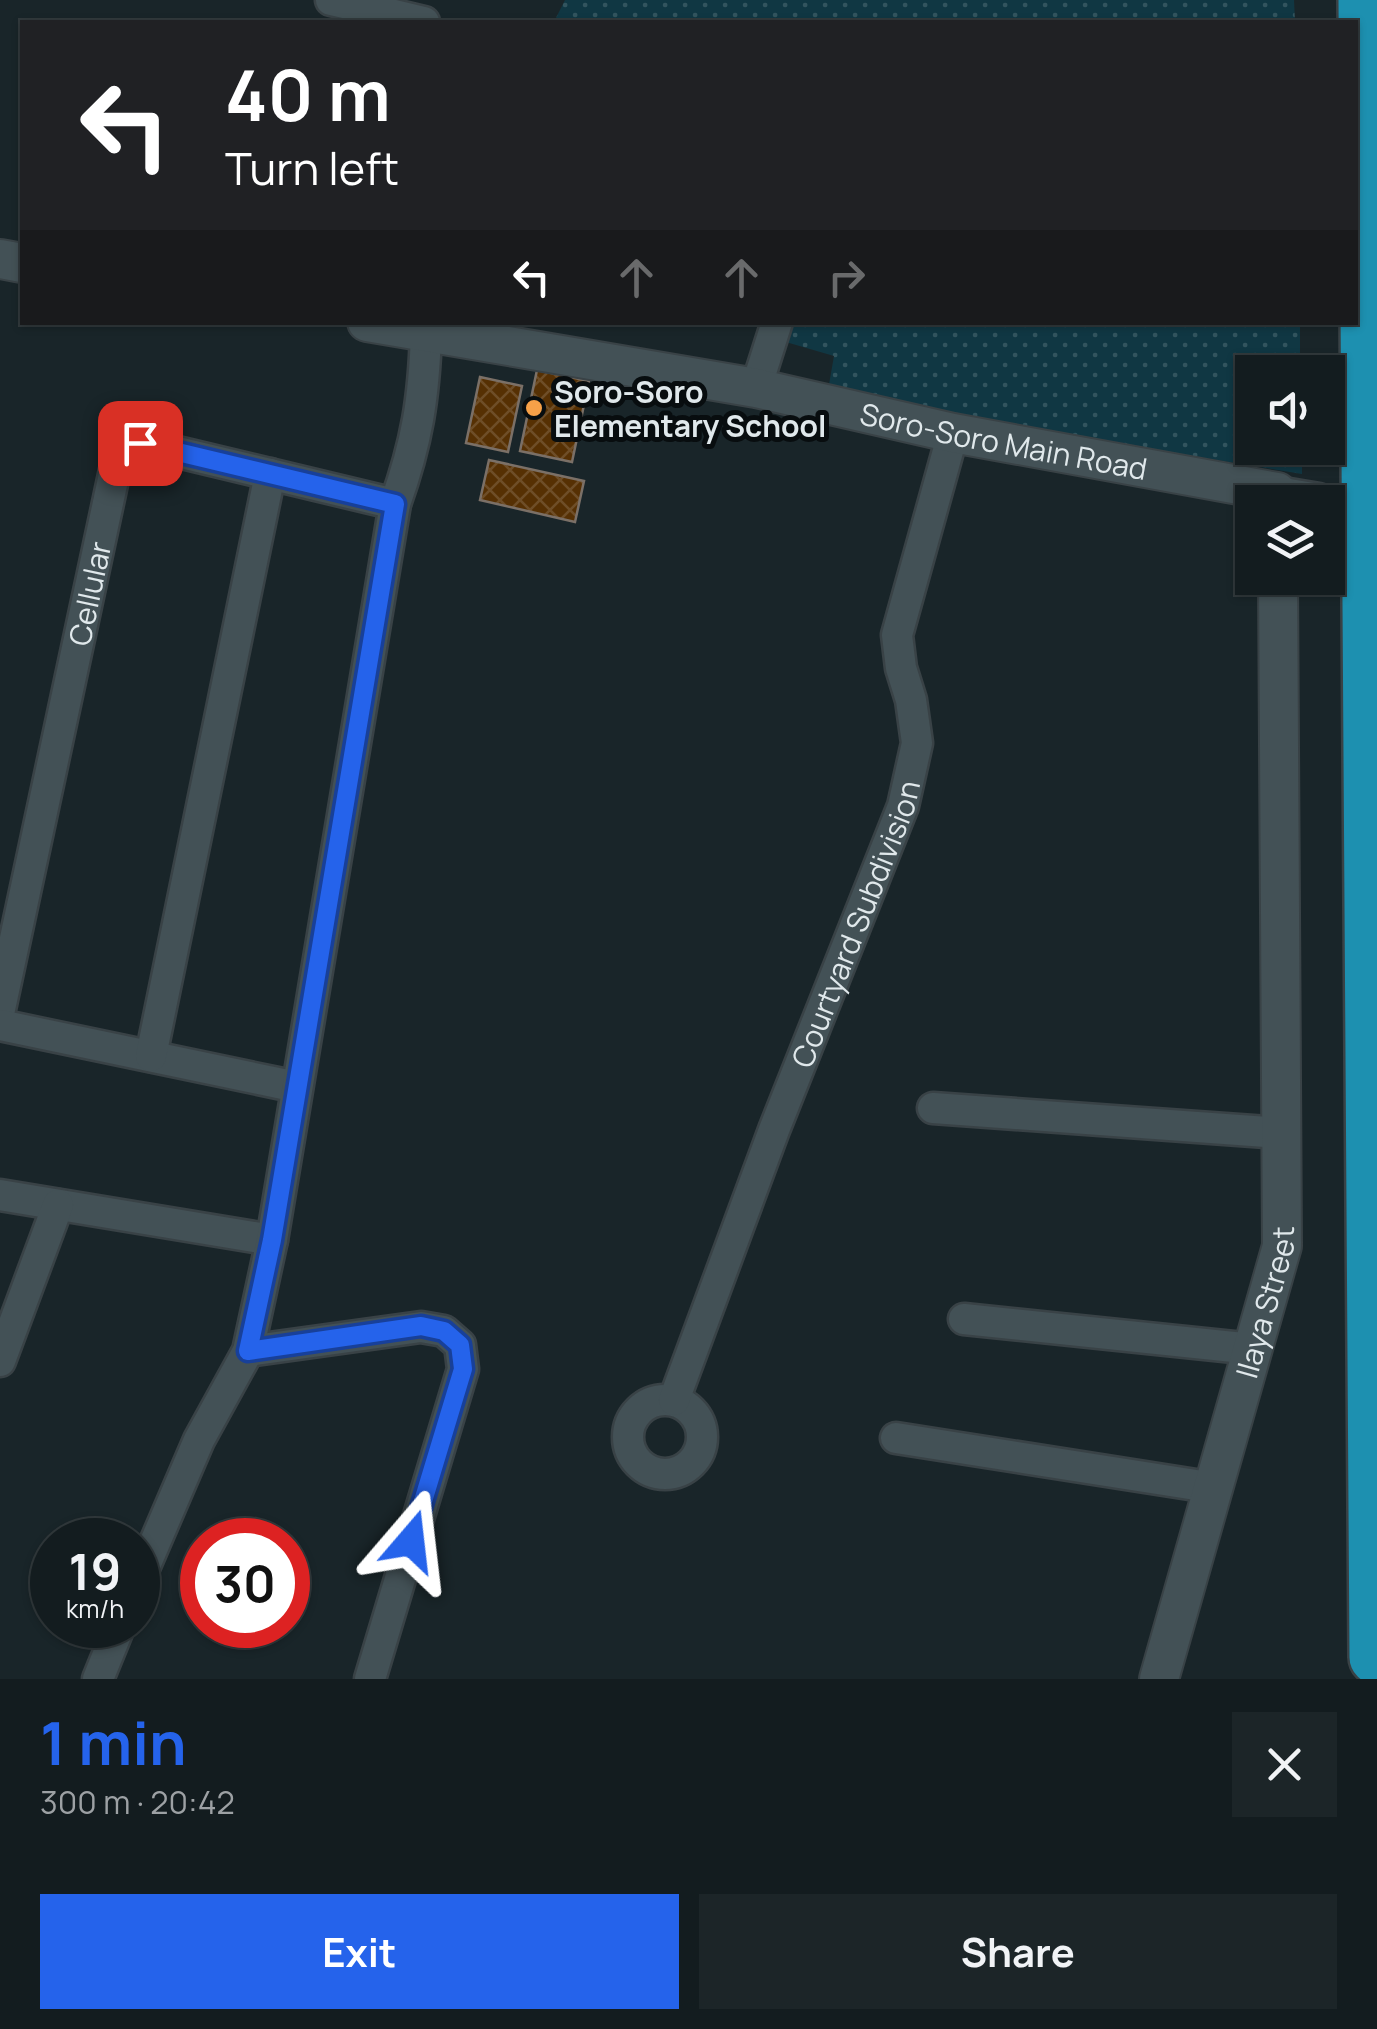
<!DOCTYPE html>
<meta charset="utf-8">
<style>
body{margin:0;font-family:Manrope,sans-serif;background:#1c2528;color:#f1f3f6;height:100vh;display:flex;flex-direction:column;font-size:38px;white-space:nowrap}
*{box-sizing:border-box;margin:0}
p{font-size:32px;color:#9da1a4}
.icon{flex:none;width:55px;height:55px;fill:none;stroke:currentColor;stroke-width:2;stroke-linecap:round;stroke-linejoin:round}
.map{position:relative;height:1679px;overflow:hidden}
.sheet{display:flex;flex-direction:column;background:#131c1f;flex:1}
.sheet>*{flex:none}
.banner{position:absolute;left:20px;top:20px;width:1338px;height:305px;border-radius:0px;box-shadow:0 2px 8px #0004,0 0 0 2px #323a3d;background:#202124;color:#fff;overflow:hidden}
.tools{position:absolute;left:1235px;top:355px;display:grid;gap:20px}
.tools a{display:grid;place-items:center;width:110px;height:110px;border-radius:0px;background:#131c1f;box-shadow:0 2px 8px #0004,0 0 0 2px #323a3d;font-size:50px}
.speed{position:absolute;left:30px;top:1518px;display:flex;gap:20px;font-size:50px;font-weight:700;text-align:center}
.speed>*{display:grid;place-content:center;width:130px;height:130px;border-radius:50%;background:#131c1f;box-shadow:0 2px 8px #0004,0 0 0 2px #323a3d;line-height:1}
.speed small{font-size:25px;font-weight:400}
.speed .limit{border:15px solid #d22;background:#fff;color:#111}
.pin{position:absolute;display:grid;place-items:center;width:85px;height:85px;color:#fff;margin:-42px;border-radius:20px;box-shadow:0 5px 15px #0006}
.me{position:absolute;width:110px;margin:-55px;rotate:17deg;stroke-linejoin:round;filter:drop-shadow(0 0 8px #0008)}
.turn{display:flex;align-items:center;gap:35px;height:210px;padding:0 40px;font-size:45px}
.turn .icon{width:130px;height:130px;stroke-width:2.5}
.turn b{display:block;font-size:70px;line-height:85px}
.lanes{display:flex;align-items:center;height:95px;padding:0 40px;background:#0003;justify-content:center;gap:50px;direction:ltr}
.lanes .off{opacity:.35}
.round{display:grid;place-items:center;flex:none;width:105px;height:105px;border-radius:0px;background:#1c2528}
.headline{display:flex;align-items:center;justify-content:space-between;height:170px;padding:0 40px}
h1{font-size:60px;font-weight:700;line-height:75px;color:#2563eb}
.cta{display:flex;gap:20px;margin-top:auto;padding:20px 40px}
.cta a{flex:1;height:115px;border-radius:0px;background:#2563eb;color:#fff;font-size:40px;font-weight:700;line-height:115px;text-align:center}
.cta a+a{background:#1c2528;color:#f1f3f6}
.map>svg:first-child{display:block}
.grass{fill:url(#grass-dots)}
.building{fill:url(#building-cross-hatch);stroke:#7b7067;stroke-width:2.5}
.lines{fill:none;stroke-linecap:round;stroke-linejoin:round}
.minor-casing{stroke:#394246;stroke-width:35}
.tertiary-casing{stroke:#394246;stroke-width:42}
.motorway-casing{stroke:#394246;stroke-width:60}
.minor{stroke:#435156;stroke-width:30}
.tertiary{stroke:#435156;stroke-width:38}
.motorway{stroke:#1d90b0;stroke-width:55}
.route-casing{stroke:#184099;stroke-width:25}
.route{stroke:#2563eb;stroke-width:18}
.poi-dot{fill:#f7a148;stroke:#080d0f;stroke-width:4}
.labels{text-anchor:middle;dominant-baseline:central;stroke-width:10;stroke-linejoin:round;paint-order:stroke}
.poi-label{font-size:30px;font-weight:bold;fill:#e0e8eb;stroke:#080d0f;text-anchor:start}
.street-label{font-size:30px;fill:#e0e8eb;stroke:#080d0f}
</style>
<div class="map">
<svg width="1377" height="1679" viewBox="0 0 1377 1679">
<defs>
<pattern id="grass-dots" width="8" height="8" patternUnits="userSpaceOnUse" patternTransform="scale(2.5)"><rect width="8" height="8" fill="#103743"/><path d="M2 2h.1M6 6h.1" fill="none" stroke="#32545e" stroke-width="1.8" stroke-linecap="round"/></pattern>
<pattern id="building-cross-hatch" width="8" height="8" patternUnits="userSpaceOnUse" patternTransform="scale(2.5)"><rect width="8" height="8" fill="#563003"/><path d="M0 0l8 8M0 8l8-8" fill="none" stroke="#6e4e28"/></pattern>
</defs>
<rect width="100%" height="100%" fill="#192529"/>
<g class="grass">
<polygon points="565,0 1294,0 1295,22 554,22"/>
<polygon points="784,322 1300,323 1300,372 1252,372 1252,448 1302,448 1302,474 827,396 834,356 779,340"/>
</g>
<g class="building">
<polygon points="537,370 589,381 572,462 520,451"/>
<polygon points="480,377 522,386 508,452 466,443"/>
<polygon points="489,460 584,481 575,522 480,500"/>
</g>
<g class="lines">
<g class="minor-casing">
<g id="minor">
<polyline points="331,0 424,22"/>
<polyline points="756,388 777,322"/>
<polyline points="1277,492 1319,499"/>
<path id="s1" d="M 0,1009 L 115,470 L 126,451 L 140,443 L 395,504"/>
<polyline points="0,1025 297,1087"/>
<polyline points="151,1056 270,474"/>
<polyline points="933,1108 1281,1133"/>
<polyline points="0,1195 272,1240"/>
<polyline points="964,1319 1253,1349"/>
<polyline points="248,1351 421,1327 444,1331 460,1345 463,1369 370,1679"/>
<polyline points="0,1361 58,1205"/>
<circle cx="665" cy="1437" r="37"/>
<path id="s2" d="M 674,1400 L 774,1130 L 903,806 L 917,743 L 911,700 L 901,668 L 897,635 L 953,433"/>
<polyline points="896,1438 1215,1488"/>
<path d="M 138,1582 L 199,1440 L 248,1351 L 272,1240 L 395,504 C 417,442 424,398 426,333"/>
<polyline points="98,1679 120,1625"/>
</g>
</g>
<g class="tertiary-casing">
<g id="tertiary">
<polyline points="0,259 22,263"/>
<path id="s3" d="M 367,322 L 756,388 L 953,433 L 1277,492 L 1277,502"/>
<path id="s4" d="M 1159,1679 L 1282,1246 L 1278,578"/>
</g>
</g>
<g class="motorway-casing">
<polyline id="motorway" points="1366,0 1377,1657"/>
</g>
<use href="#minor" class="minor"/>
<use href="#tertiary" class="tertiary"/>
<use href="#motorway" class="motorway"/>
</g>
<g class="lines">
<g class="route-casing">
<polyline id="route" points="140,443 395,504 272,1240 248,1351 421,1326 444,1331 460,1345 463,1369 411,1541"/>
</g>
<use href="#route" class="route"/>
</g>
<circle class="poi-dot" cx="534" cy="408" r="10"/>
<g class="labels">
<g class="poi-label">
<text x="554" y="391">Soro-Soro<tspan x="554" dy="34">Elementary School</tspan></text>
</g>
<g class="street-label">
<text stroke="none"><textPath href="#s3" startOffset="648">Soro-Soro Main Road</textPath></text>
<text stroke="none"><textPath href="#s1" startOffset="425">Cellular</textPath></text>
<text stroke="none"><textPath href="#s2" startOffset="510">Courtyard Subdivision</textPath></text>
<text stroke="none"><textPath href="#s4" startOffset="392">Ilaya Street</textPath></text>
</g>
</g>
</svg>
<div class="tools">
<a><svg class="icon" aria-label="sound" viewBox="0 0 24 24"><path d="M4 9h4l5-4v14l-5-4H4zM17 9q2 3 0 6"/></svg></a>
<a><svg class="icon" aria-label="layers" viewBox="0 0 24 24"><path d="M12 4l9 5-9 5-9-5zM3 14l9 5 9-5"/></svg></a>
</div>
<div class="speed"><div>19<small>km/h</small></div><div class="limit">30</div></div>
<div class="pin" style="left:140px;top:443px;background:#d93025"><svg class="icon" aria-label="arrive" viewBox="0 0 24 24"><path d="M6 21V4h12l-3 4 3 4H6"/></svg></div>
<svg class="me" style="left:411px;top:1541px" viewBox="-20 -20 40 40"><path d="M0-17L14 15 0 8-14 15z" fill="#2563eb" stroke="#fff" stroke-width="4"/></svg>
<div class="banner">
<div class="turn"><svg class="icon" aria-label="left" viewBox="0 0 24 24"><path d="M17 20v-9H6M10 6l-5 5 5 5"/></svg><div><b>40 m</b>Turn left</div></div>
<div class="lanes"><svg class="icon" aria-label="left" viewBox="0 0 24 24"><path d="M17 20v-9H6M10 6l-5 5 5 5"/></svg><svg class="icon off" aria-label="ahead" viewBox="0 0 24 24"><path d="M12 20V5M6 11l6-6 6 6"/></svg><svg class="icon off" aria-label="ahead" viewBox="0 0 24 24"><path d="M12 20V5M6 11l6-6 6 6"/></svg><svg class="icon off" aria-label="right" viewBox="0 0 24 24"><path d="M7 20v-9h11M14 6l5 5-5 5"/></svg></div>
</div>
</div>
<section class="sheet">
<div class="headline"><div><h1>1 min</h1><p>300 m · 20:42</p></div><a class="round"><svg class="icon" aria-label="close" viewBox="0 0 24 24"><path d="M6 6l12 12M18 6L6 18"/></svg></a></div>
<div class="cta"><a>Exit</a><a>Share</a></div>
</section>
